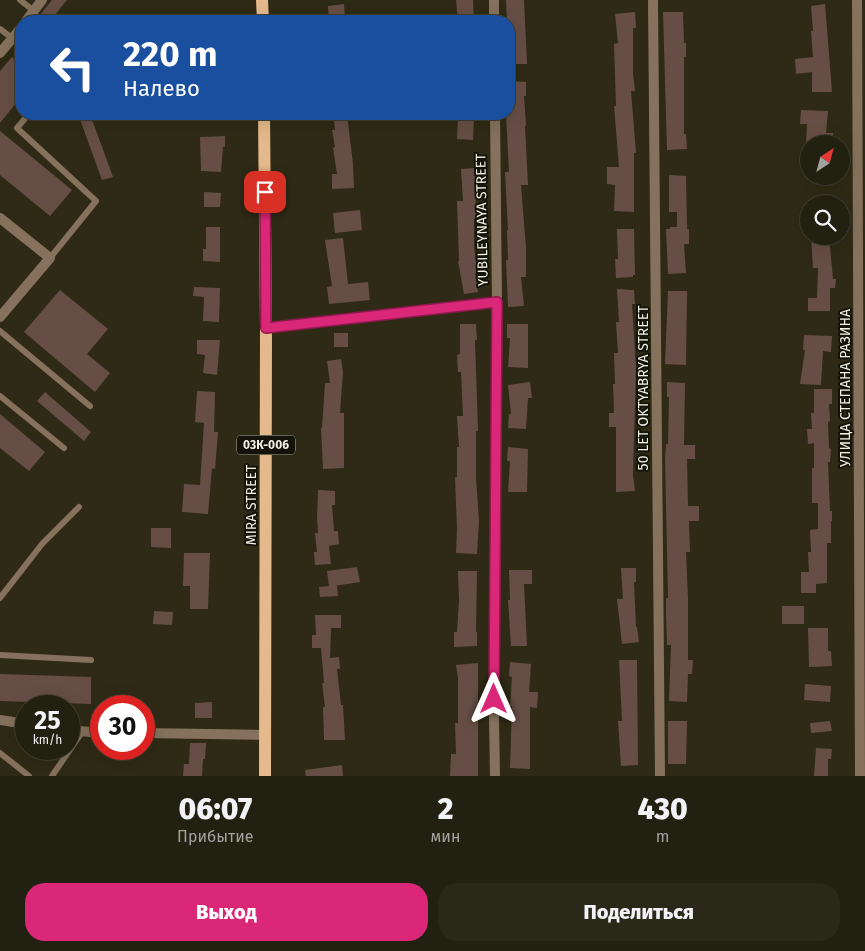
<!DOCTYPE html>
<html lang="ru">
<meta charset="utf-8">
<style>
body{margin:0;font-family:"Fira Sans",sans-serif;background:#2a2819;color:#f1f3f6;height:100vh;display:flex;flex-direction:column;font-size:19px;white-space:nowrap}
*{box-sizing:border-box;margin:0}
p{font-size:16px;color:#a2a39f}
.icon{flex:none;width:28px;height:28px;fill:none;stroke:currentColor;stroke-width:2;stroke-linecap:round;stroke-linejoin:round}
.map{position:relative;height:776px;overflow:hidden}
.drawer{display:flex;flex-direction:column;background:#222010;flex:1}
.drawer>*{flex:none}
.guide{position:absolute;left:15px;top:15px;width:500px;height:105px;border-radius:20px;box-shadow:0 5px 20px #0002,0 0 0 1px #3f3e30;background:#1a4fa0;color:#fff;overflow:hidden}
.needle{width:32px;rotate:36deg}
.controls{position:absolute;left:800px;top:135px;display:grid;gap:10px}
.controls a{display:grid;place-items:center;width:50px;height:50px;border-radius:50%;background:#222010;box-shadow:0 5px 20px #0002,0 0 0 1px #3f3e30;font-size:25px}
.speed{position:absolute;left:15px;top:695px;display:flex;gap:10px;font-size:25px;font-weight:700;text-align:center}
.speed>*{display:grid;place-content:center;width:65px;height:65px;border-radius:50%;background:#222010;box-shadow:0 5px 20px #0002,0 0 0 1px #3f3e30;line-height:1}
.speed small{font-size:12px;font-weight:400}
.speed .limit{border:8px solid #d22;background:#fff;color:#111}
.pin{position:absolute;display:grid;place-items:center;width:42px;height:42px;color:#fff;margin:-21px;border-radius:10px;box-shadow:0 2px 8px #0006}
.me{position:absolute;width:55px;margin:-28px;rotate:0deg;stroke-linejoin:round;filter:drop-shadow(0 0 4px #0008)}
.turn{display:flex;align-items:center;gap:18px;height:105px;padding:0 25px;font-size:22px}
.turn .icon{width:65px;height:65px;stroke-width:2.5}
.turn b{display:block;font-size:35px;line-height:42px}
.eta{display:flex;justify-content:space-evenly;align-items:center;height:85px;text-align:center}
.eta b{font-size:30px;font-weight:800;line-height:35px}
.primary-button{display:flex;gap:10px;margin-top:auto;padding:10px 25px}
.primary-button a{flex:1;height:58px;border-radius:20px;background:#db2777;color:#fff;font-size:20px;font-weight:800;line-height:58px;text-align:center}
.primary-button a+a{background:#2a2819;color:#f1f3f6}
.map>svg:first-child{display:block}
.building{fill:#664e46}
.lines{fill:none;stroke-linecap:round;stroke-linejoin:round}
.service{stroke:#86725c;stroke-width:6}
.minor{stroke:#86725c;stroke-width:10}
.primary{stroke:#e4ba8c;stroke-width:12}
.route-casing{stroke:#8e194d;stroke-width:12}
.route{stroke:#db2777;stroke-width:9}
.labels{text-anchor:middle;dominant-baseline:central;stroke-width:4;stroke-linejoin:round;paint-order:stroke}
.shield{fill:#141309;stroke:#b0aea2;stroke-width:1}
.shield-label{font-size:12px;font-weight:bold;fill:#f3f1e3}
.street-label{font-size:14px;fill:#f3f1e3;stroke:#141309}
</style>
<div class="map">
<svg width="865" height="776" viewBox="0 0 865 776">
<rect width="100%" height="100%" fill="#2e2a15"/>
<g class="building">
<polygon points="52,0 67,0 50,21 35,21"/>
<polygon points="456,0 473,0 474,21 458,21"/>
<polygon points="506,0 524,0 527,64 509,64 509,21 507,21"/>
<polygon points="344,4 345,19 329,21 328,6"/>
<polygon points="825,4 832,92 812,92 812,72 796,74 795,59 813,57 811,31 813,31 811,6"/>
<polygon points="635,12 636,28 633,28 633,73 635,91 631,91 636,153 634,153 634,212 614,211 615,185 607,184 607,167 619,167 614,106 616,106 614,44 618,43 615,14"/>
<polygon points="663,12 683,12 684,43 686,43 686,57 684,57 684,134 686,134 687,149 667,150"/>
<polygon points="12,57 21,65 21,97 0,123 0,71"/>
<polygon points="509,81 526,82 526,96 524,96 526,126 525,126 528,185 521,185 526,248 526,277 521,277 524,306 508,307 506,260 508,260 507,230 508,230 505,172 509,172 506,114 509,114"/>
<polygon points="801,110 828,111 826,133 833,133 833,144 806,144 807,124 800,124"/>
<polygon points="78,114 90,114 113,177 102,180"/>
<polygon points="333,114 347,114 353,164 354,188 332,189 332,174 337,174 333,148 335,147 332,130 335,130"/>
<polygon points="458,118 474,119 473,140 457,139"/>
<polygon points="0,131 72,190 50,216 0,175"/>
<polygon points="225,136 225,147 223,147 221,172 201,171 200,137"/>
<polygon points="475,168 476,219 474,219 474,245 477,273 475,273 478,292 464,294 458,261 459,261 457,201 463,201 461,169"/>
<polygon points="669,175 686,176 687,229 689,229 689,244 684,244 686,273 668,274 666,229 670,229 670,227 677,227 677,212 669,212"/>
<polygon points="204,192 221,193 220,207 204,207"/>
<polygon points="360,210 362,230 335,233 333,213"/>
<polygon points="206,227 220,227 220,262 203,261 203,249 206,249"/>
<polygon points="617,229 634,229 635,275 633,275 633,277 616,278 615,259 618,259"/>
<polygon points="811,236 829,236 833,279 836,279 835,288 830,288 830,311 808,311 808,298 817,298 818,268 813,268"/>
<polygon points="343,238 348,284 368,282 370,300 329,304 327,287 332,286 325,240"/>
<polygon points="194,287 220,288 219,322 203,321 204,297 193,296"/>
<polygon points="617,289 634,290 635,304 632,304 636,368 633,475 635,491 616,492 616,427 609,427 609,413 614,413 613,384 615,384 614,353 618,353 616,322 619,322"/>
<polygon points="60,290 108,329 87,354 110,373 95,392 24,332"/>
<polygon points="668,291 687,291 686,365 665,364"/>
<polygon points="460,324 476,324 477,340 475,340 478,431 476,431 476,477 479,521 477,554 456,553 457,529 455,477 457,477 457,447 459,447 457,416 463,416 461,372 458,372 457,355 460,354"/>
<polygon points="507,324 528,324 528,368 508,367 510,338 507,338"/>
<rect x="334" y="333" width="14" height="14"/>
<polygon points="804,335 832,336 831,352 823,351 821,385 800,384 805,350 803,350"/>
<polygon points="197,340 220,340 217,375 203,373 205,355 197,354"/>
<polygon points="341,359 343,372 340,413 344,413 344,468 323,469 321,428 322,428 325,383 330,383 327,361"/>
<polygon points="530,382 532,398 528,398 526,429 508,428 509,414 511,414 508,385"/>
<polygon points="667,382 685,383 684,445 695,445 695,459 687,459 688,506 699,506 699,521 689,521 690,552 686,552 688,598 688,660 693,660 692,674 688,674 687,702 669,701 671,645 667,645 666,614 666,598 668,598 665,458 666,444 668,444 669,397 667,397"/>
<polygon points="814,389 832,389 832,404 829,404 830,421 828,422 829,448 831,449 830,462 828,462 830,511 832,511 832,521 831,521 831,543 827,543 827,583 816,584 816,593 801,593 801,572 809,572 808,552 811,552 810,530 818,529 818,503 812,503 812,468 814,468 814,443 808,444 807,429 812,429 811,413 814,413"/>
<polygon points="197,391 215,392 214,432 218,432 215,469 212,468 208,514 182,512 184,484 200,485 204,423 195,422"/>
<polygon points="45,392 91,432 84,441 37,401"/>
<polygon points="0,414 45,452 29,471 0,448"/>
<polygon points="508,447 528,449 527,492 508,492 510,461 507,461"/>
<polygon points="318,490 335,491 335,505 332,505 334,531 338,531 339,544 329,546 331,564 315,565 314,552 317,552 315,533 318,533 317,518"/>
<polygon points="151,528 171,528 171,548 151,547"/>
<polygon points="184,553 210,553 208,609 190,609 190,586 183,586"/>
<polygon points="357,567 360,582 334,586 337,585 338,596 320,597 319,587 329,586 327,571"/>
<polygon points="621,568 636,568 636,582 634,582 636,627 637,627 639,642 622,644 617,599 623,599"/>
<polygon points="509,570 532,570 532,584 524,584 527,646 511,646 508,600 510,600"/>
<polygon points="458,571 477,571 476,632 477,632 477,646 454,647 454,632 457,632 459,600"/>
<rect x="782" y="606" width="22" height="18"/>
<polygon points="154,611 173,612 172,625 153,624"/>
<polygon points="315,615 341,615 341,628 331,628 330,658 339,657 340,669 337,669 341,705 343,705 345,740 324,740 323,707 325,707 322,683 324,683 321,648 312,648 312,635 316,635"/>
<polygon points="808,628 828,628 828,651 831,651 832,666 809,667"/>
<polygon points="619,660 637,660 638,765 621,766 618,721 622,721"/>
<polygon points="510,662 531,664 529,692 538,692 537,708 530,707 530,769 510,768 512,706 510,706 512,677 509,676"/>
<polygon points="478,663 478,776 450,776 451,754 456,754 455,723 458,723 458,678 456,665"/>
<polygon points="0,674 91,677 91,704 0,701"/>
<polygon points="805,684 831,686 830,702 804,700"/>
<polygon points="212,702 212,718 195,718 195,703"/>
<polygon points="668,721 687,721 686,764 668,764"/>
<polygon points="830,721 832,731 811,733 810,723"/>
<polygon points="190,743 206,743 205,759 203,759 202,776 183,776 184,764 189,764"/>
<polygon points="816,748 832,749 831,759 828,759 828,776 814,776"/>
<polygon points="342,765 343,776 306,776 305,770"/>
</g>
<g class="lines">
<g class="service">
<polyline points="20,0 34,11"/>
<polyline points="0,29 21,45"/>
<polyline points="29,114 17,128 96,201 50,258"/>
<polyline points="266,327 497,302"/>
<polyline points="0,331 90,406"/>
<polyline points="0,396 64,448"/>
<polyline points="0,598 42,544 79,507"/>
<polyline points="0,655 91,660"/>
<polyline points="0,753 29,776"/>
<polyline points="52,776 82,732"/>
</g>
<g class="minor">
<polyline points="494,0 494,21"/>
<polyline points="653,0 660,776"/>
<polyline points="857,0 860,776"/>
<polyline points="26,21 42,0"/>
<polyline points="0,53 21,28"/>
<polyline points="495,114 497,302 494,719 495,776"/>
<polyline points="0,218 50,258 0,317"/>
<polyline points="0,720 26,724"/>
<polyline points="69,730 101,733"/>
<polyline points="144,733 265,735"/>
</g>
<g class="primary">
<polyline points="262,0 263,21"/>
<polyline points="264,114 266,327 265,776"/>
</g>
</g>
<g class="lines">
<g class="route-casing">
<polyline id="route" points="265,192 266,328 497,302 494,699"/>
</g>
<use href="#route" class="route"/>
</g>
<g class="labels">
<rect class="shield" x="237" y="435.5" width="58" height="19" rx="4"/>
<g class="shield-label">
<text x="266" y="445">03К-006</text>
</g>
<g class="street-label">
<text transform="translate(482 220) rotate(-91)">YUBILEYNAYA STREET</text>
<text transform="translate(643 388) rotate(-90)">50 LET OKTYABRYA STREET</text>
<text transform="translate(845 388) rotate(-90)">УЛИЦА СТЕПАНА РАЗИНА</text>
<text transform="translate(251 505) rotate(-90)">MIRA STREET</text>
</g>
</g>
</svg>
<div class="controls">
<a><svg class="needle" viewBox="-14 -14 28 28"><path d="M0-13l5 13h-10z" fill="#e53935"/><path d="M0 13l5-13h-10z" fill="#a2a39f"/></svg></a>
<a><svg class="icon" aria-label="search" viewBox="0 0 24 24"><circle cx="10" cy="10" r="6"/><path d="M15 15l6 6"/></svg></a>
</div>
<div class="speed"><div>25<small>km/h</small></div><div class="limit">30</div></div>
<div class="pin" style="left:265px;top:192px;background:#d93025"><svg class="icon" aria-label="arrive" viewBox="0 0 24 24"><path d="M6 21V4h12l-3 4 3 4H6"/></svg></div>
<svg class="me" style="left:494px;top:699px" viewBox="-20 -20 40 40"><path d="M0-17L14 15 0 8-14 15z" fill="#db2777" stroke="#fff" stroke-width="4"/></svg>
<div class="guide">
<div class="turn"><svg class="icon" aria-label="left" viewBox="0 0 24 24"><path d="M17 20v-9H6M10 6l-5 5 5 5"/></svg><div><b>220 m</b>Налево</div></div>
</div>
</div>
<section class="drawer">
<div class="eta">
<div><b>06:07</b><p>Прибытие</p></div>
<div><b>2</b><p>мин</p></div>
<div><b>430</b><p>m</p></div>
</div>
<div class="primary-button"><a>Выход</a><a>Поделиться</a></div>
</section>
